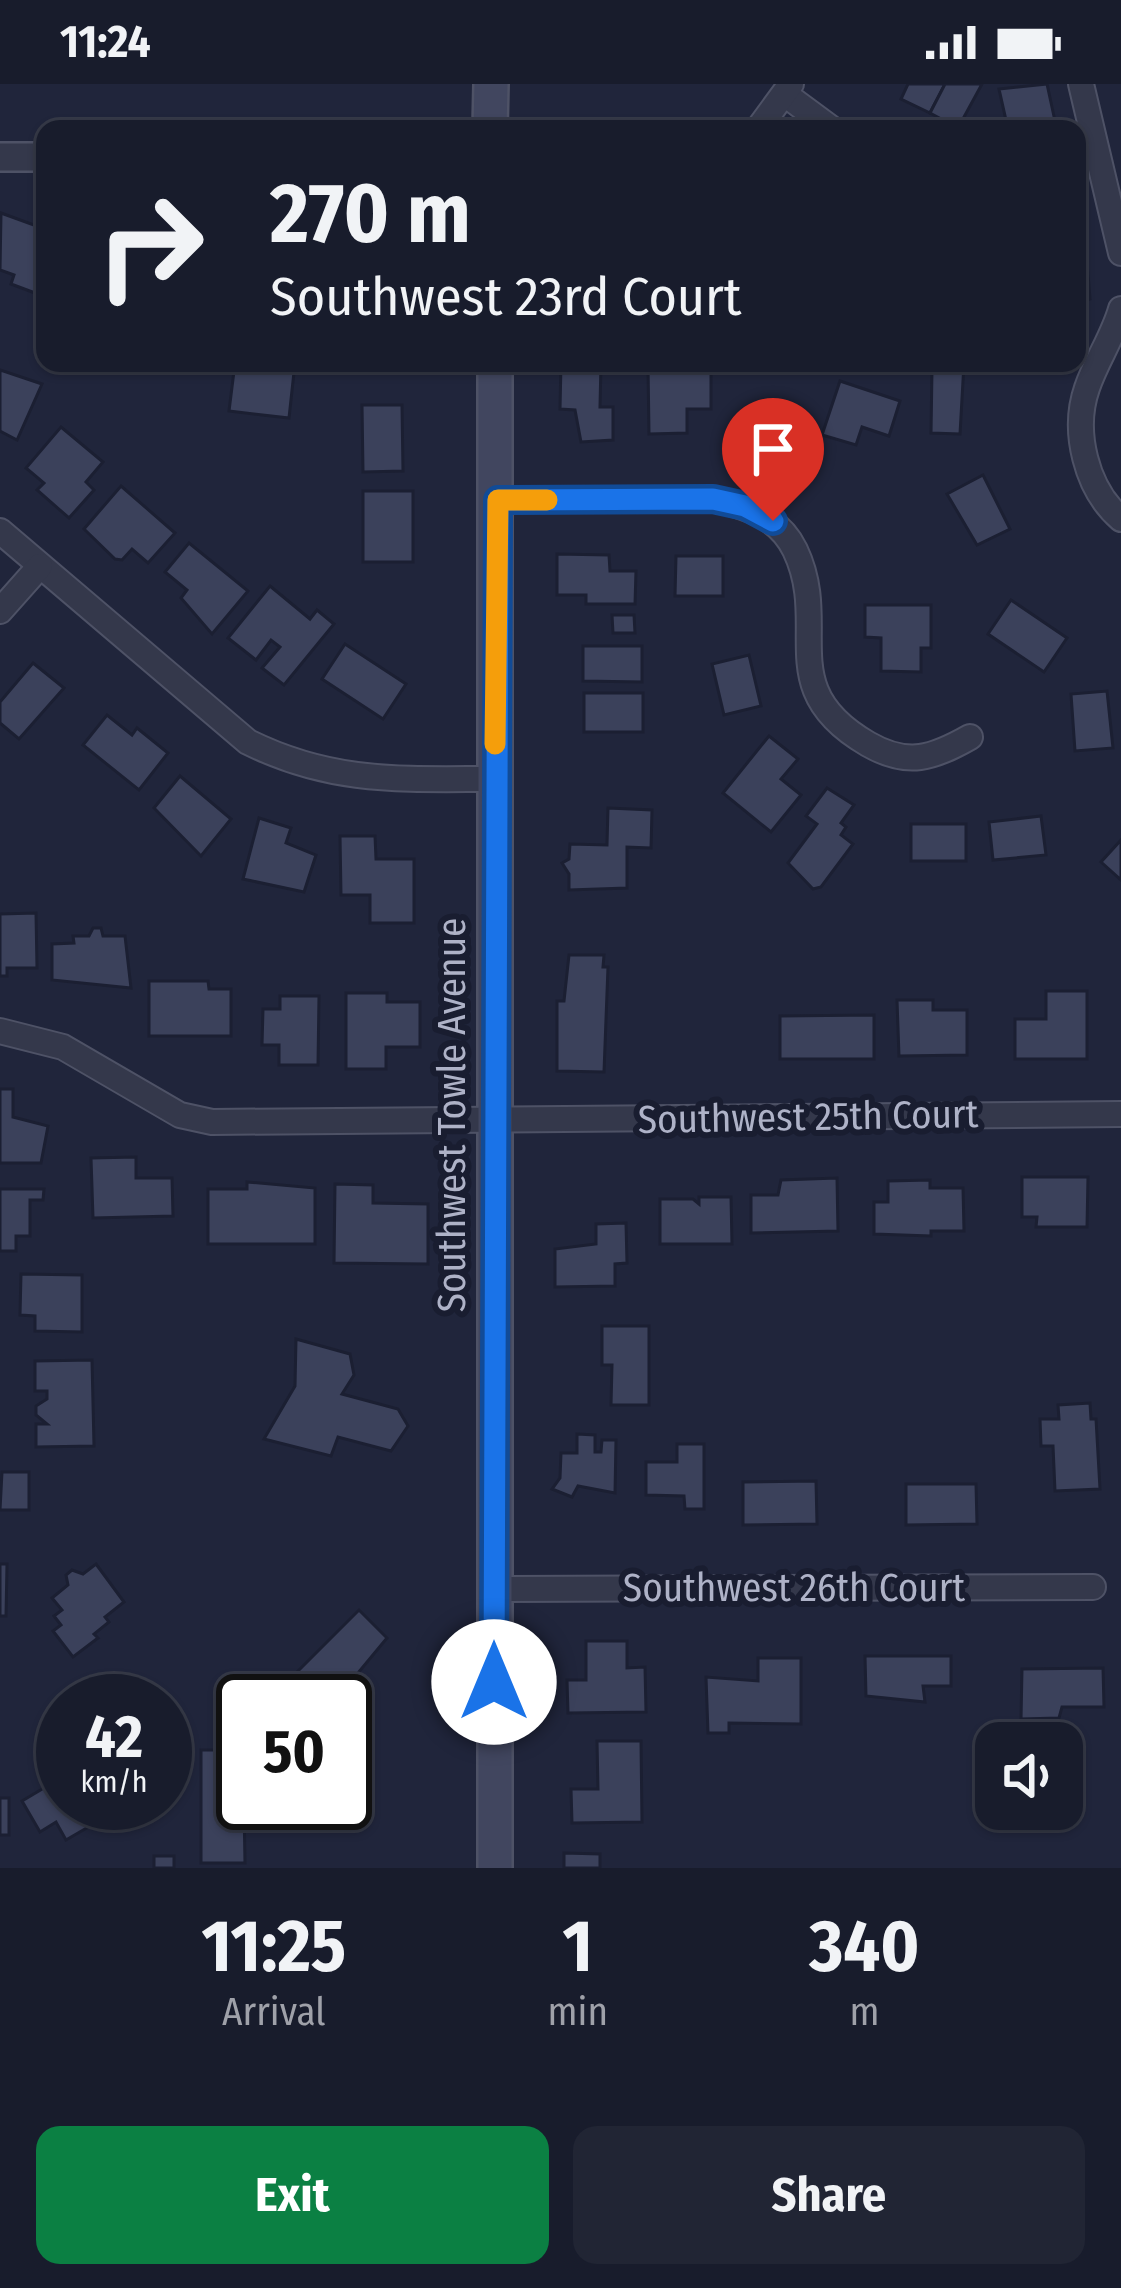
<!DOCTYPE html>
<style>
body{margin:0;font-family:"Fira Sans Condensed",sans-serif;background:#212534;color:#f1f3f6;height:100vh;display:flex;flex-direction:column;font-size:45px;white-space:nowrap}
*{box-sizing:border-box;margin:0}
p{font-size:39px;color:#9fa1a9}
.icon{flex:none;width:66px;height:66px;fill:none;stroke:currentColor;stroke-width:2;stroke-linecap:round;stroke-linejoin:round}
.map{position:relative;height:1784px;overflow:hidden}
.sheet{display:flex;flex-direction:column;background:#181c2c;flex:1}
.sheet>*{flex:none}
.guide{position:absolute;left:36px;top:36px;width:1050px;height:252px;border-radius:24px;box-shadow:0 3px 9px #0004,0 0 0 3px #363a48;background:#181c2c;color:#f1f3f6;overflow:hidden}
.buttons{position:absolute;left:975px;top:1638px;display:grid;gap:24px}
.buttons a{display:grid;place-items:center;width:108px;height:108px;border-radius:24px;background:#181c2c;box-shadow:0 3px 9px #0004,0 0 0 3px #363a48;font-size:60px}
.speed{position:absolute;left:36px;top:1590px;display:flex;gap:24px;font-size:60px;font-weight:700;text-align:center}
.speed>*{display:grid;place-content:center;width:156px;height:156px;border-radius:50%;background:#181c2c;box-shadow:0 3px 9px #0004,0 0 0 3px #363a48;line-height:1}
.speed small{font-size:30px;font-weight:400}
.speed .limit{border:6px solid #111;border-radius:18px;background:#fff;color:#111}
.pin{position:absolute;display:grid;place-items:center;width:102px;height:102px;color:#fff;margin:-123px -51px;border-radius:50% 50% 50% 0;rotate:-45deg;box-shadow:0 0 12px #0007}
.pin .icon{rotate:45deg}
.me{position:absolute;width:132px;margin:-66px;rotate:0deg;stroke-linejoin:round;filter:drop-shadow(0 0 9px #0008)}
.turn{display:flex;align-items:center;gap:42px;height:252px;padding:0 36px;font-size:54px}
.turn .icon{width:156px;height:156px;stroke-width:2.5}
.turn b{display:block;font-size:84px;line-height:102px}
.eta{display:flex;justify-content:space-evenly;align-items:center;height:204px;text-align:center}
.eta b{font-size:72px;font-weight:700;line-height:84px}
.primary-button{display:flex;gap:24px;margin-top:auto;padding:24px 36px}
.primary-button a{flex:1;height:138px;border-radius:24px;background:#0b8043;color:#fff;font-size:48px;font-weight:700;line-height:138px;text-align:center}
.primary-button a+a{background:#212534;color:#f1f3f6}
.status{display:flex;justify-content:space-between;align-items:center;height:84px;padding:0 60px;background:#181c2c;direction:ltr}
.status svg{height:33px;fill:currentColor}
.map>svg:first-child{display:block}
.building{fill:#3b415b;stroke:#1b1f32;stroke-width:3}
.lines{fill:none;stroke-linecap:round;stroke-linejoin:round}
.minor-casing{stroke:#4e5266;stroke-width:28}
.tertiary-casing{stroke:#4e5266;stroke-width:32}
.secondary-casing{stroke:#4e5266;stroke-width:38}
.minor{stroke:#34384b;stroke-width:24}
.tertiary{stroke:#34384b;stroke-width:27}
.secondary{stroke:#41465f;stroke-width:33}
.route-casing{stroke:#114b97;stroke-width:30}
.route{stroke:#1a73e8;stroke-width:21}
.slow{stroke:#f59e0b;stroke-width:21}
.labels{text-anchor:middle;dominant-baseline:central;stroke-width:12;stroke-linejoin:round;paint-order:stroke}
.street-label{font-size:39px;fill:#aeb2c7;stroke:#191d30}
</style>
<div class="status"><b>11:24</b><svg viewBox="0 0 49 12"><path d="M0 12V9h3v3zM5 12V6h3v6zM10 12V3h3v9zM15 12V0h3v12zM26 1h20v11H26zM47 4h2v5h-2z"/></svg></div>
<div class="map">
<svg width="1121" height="1784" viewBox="0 0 1121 1784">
<rect width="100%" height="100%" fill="#20253b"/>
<g class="building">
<polygon points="908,0 945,0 930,29 901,15"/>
<polygon points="945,0 982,0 958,44 930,29"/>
<polygon points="1047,0 1055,37 1042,40 1043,45 1008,45 999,5"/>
<polygon points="1,129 45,145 45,182 35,209 11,200 14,191 0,186"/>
<polygon points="1087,179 1090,215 1077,220 1077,180"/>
<polygon points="235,279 295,279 289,334 229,327"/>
<polygon points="561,279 601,279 600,323 613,323 613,356 581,358 575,326 560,325"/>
<polygon points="943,279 964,279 960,350 931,349 932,285 942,285"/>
<polygon points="711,280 711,325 687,325 687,349 649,350 648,281"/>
<polygon points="0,286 42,300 17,356 0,347"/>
<polygon points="840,297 900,317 889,352 862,343 856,361 822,351"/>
<polygon points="756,319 801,339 786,373 741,352"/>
<polygon points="362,321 402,321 403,387 363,388"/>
<polygon points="61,343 103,378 86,398 94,406 69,434 37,406 44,399 26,384"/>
<polygon points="983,391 1010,445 977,461 947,410"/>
<polygon points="121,402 175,449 148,479 132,465 122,476 115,475 84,445"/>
<rect x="363" y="407" width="50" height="71"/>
<polygon points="189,459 248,507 212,550 181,514 187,506 165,488"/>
<polygon points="557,470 609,471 610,487 636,487 635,520 586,520 586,511 557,511"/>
<polygon points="676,472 723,472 723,512 675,512"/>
<polygon points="270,502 310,535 317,526 334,540 284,601 262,584 280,563 271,556 256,576 228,554"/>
<polygon points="1011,516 1067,554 1044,588 988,550"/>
<polygon points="865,521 931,521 931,564 921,564 921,588 881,587 881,554 865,553"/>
<polygon points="612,531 634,531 635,549 613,549"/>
<polygon points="345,560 406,600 383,635 322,595"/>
<polygon points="583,562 642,562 642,598 583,597"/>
<polygon points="749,571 761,622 724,631 712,580"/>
<polygon points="33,579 64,604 19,655 0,639 0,618"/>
<polygon points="1107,607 1113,664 1075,667 1071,610"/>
<rect x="584" y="609" width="59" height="39"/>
<polygon points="107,631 132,651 137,644 168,669 139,706 83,661"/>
<polygon points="769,652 798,675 781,695 801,711 771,748 723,709"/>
<polygon points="180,692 231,735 201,772 154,724"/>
<polygon points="827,704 854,721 841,739 846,743 841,751 853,760 821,803 813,805 788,779 817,740 806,732"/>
<polygon points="608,724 652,726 651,764 627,763 627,804 569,806 569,790 562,779 569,775 570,760 607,761"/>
<polygon points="1041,732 1046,771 993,776 989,738"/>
<polygon points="259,734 291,744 286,759 316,771 304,808 243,795"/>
<rect x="911" y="740" width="55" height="37"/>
<polygon points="340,752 375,752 376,775 414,775 414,839 370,839 370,811 341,811"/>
<polygon points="1121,756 1121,796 1101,778"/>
<polygon points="36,829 37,884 7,884 7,892 0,892 0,830"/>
<polygon points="93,844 101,844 103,852 125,852 131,904 52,896 52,860 74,859 73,852 89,852"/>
<polygon points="569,871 604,871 603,883 608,883 604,988 557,987 557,917 564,917"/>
<polygon points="149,897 208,897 209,905 231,905 231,952 149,952"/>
<polygon points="1046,907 1087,907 1087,975 1015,975 1015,935 1046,935"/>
<polygon points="346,909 387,909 387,918 420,918 420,963 386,963 386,985 346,985"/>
<polygon points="280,912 319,912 318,981 279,981 279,961 262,961 263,925 280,925"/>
<polygon points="897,916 933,916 933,926 967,926 967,971 899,972"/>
<polygon points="874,931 874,975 780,975 780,932"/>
<polygon points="0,1005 13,1005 13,1033 48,1042 41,1079 0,1079"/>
<polygon points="136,1073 136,1094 172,1094 173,1132 93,1134 91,1074"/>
<polygon points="1022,1093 1088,1093 1087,1143 1036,1143 1037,1133 1022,1133"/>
<polygon points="837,1094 838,1147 751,1149 751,1111 778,1111 781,1096"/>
<polygon points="930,1096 930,1104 963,1104 964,1147 931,1147 931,1152 874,1150 874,1118 888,1118 888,1097"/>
<polygon points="247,1098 315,1104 315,1160 208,1160 208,1105 247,1105"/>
<polygon points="335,1100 373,1101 373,1119 428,1120 428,1180 334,1179"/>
<polygon points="0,1105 44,1105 43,1116 30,1116 30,1152 16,1152 16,1167 0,1167"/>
<polygon points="699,1113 731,1113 732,1160 660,1160 660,1115 693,1115 699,1120"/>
<polygon points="626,1139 627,1179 615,1180 615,1202 555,1203 555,1165 596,1160 596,1140"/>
<polygon points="21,1190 82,1191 82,1248 35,1247 35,1232 20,1231"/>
<polygon points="602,1242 649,1242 649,1321 611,1321 612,1281 602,1281"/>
<polygon points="296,1255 350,1270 354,1291 342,1310 398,1325 408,1342 391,1367 338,1353 331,1372 264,1355 295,1302"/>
<polygon points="92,1276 94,1362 36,1363 36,1340 47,1340 36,1331 36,1322 47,1315 47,1307 35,1307 35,1277"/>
<polygon points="1090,1319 1091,1335 1096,1335 1100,1405 1055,1407 1053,1362 1041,1362 1040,1335 1059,1335 1058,1321"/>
<polygon points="577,1350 595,1351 595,1368 601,1368 602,1356 616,1356 615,1409 578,1402 572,1413 552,1405 560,1394 561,1369 577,1369"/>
<polygon points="677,1360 704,1360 704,1425 685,1425 684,1412 646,1411 646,1378 677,1378"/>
<polygon points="2,1388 29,1388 29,1426 0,1426"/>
<polygon points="816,1397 817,1440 743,1441 743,1398"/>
<polygon points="906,1400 976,1400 977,1440 906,1441"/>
<polygon points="0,1480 7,1480 6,1532 0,1532"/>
<polygon points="96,1480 124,1518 105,1533 109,1538 94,1550 98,1554 73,1573 53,1547 61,1541 54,1532 62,1526 52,1514 68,1501 66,1491 72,1486 83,1490"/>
<polygon points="359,1526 387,1554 353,1595 331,1617 282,1617 275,1610"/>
<polygon points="586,1557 627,1557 627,1584 645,1583 646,1628 568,1629 567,1596 586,1596"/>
<polygon points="865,1572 951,1572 951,1602 923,1602 925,1618 866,1612"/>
<polygon points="758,1574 801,1574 801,1640 729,1639 729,1649 708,1649 706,1593 758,1597"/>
<polygon points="1103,1584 1104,1623 1062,1623 1059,1634 1021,1635 1022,1585"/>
<polygon points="88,1598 144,1599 144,1617 88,1617"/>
<polygon points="597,1657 641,1657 642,1738 572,1739 571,1705 598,1705"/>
<polygon points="201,1666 243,1666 245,1779 201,1779"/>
<polygon points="59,1695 63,1719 118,1719 121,1724 66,1756 56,1738 40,1748 22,1717"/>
<rect x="0" y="1714" width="9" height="37"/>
<polygon points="564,1769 600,1770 600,1784 564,1784"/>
<rect x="154" y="1772" width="20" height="12"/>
</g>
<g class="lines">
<g class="minor-casing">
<g id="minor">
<polyline points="1081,0 1121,169"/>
<polyline points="786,11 832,45"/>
<polyline points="758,45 791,0"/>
<path d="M 1121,225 C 1113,253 1096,277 1087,304 C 1072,347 1086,405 1121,435"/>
<path d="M 498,416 L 713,415 C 747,422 779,433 795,466 C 832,543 771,604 868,660 C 908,683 933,674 970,653"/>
<path d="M 0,447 L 248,658 C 333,700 402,695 494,695"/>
<polyline points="0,527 40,482"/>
<polyline points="0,947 63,963 180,1031 212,1038 1121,1030"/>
<polyline points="494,1505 1093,1503"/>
</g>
</g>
<g class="tertiary-casing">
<polyline id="tertiary" points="0,73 45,73"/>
</g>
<g class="secondary-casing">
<g id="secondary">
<polyline points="490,45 491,0"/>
<polyline points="495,279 495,1784"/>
</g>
</g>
<use href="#minor" class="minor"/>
<use href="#tertiary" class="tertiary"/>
<use href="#secondary" class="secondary"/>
</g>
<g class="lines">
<g class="route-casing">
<polyline id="route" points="494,1598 498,416 713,415 745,422 773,437"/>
</g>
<use href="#route" class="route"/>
<polyline class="slow" points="495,660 498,416 547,416"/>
</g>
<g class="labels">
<g class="street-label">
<text transform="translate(452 1031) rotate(-90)">Southwest Towle Avenue</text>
<text transform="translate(808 1033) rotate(-1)">Southwest 25th Court</text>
<text x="794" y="1504">Southwest 26th Court</text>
</g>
</g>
</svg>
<div class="buttons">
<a><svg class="icon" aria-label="sound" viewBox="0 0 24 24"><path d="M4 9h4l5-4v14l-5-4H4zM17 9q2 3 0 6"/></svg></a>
</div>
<div class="speed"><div>42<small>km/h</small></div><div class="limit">50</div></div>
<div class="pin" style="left:773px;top:437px;background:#d93025"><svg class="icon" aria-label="arrive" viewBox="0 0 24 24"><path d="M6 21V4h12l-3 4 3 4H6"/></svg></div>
<svg class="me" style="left:494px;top:1598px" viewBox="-20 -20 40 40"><circle r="19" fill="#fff"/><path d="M0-13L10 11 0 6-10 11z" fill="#1a73e8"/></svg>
<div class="guide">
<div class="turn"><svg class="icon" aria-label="right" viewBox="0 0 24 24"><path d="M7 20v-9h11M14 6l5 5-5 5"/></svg><div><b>270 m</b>Southwest 23rd Court</div></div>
</div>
</div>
<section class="sheet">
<div class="eta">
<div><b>11:25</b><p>Arrival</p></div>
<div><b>1</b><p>min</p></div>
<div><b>340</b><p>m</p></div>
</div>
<div class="primary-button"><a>Exit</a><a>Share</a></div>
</section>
